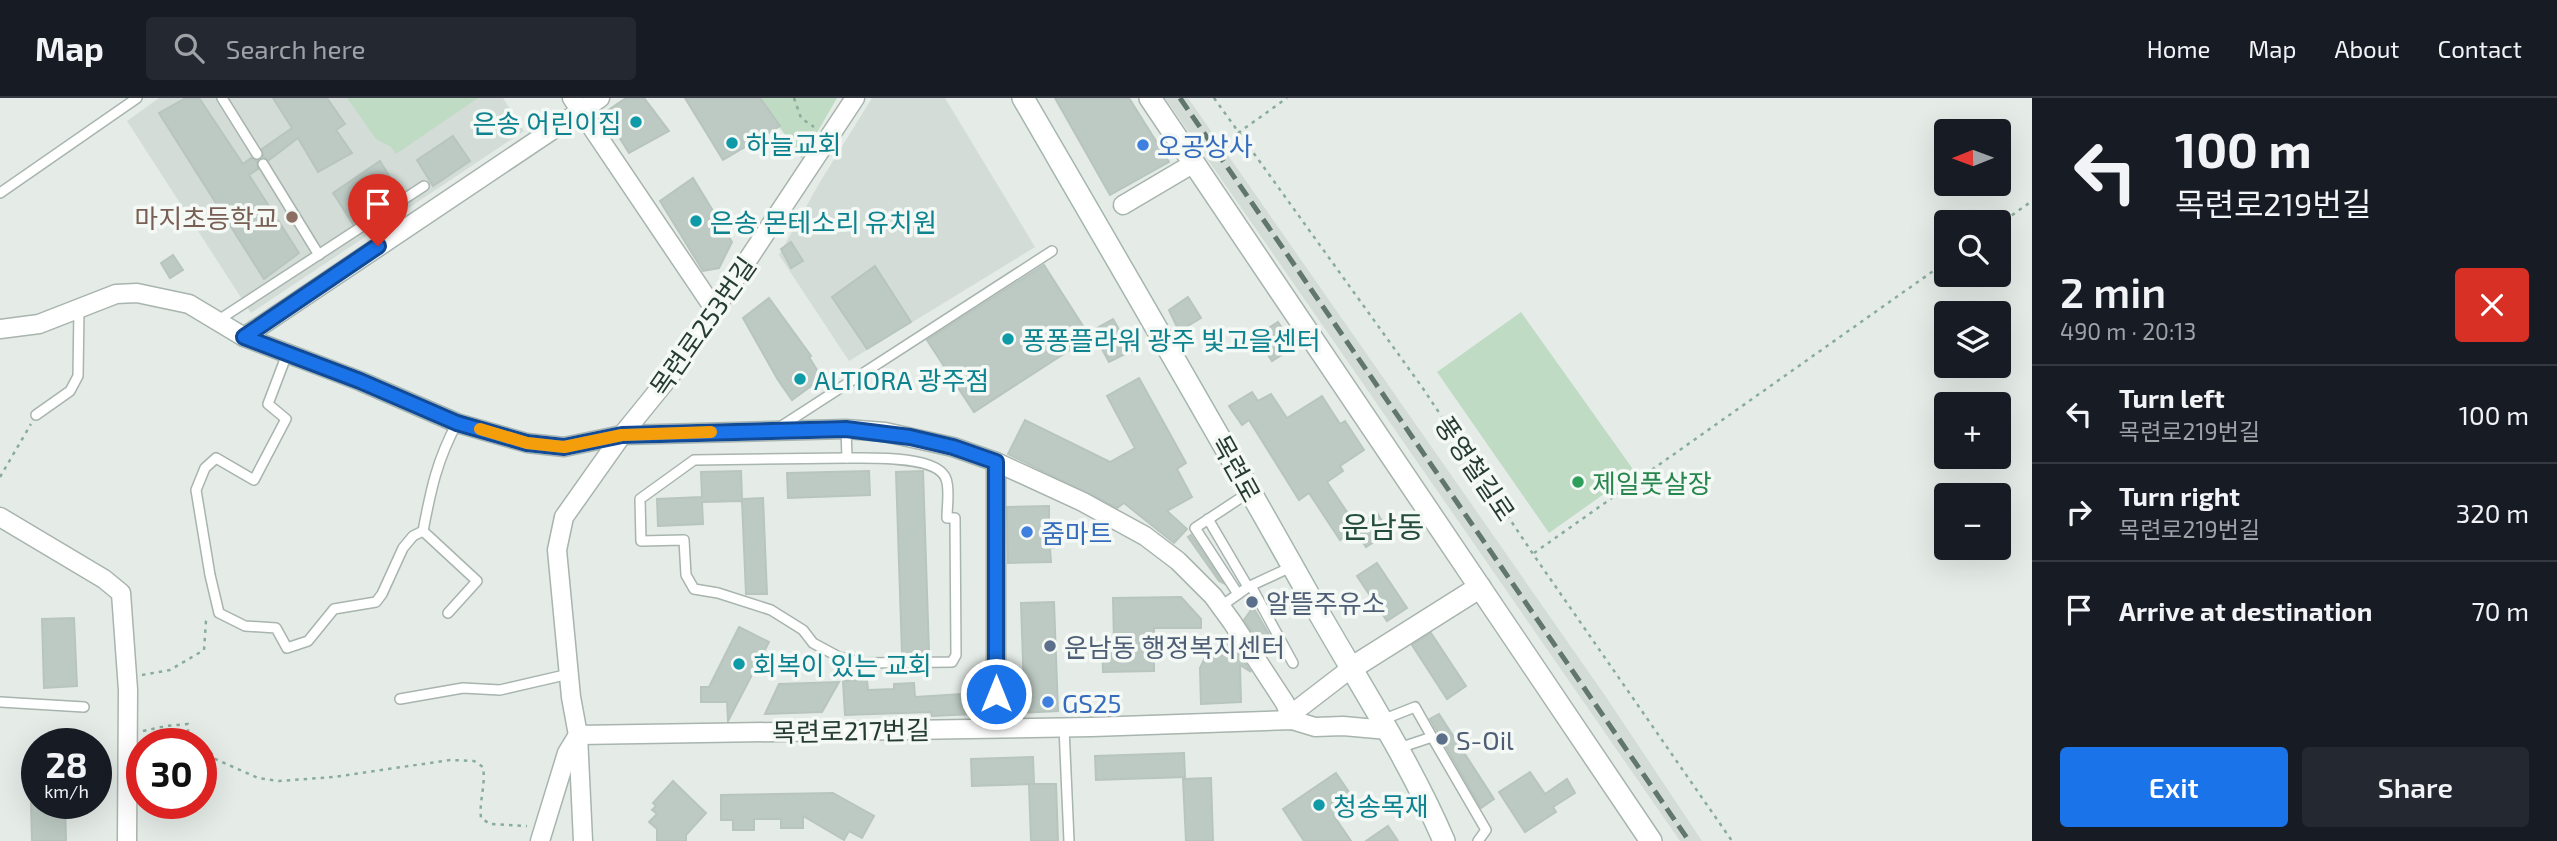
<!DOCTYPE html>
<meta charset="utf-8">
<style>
body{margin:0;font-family:"Exo 2","Noto Sans KR",sans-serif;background:#242831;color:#f1f3f6;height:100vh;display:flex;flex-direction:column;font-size:26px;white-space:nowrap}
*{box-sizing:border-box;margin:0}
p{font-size:23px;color:#9ea1a6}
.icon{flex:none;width:38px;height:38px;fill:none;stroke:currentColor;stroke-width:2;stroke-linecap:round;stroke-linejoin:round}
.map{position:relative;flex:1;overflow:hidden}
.sheet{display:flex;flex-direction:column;background:#171b24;width:525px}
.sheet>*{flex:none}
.top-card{background:#171b24;color:#f1f3f6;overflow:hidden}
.needle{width:46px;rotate:269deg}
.fabs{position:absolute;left:1934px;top:21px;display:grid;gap:14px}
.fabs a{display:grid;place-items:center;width:77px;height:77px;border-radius:7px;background:#171b24;box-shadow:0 7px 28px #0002;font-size:35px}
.speed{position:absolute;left:21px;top:630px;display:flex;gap:14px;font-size:35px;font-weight:700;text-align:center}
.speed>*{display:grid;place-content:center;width:91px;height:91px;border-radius:50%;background:#171b24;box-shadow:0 7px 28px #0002;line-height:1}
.speed small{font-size:18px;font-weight:400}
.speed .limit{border:10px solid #d22;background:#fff;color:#111}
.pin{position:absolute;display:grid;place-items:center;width:60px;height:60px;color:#fff;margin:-72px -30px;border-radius:50% 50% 50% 0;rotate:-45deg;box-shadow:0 0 7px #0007}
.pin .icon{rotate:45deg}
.me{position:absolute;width:77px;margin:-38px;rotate:0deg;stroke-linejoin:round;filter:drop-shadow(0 0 5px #0008)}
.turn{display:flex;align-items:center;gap:24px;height:147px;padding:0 28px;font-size:32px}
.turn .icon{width:91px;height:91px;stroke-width:2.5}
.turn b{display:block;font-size:49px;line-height:60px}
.round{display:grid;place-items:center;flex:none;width:74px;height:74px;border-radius:7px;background:#242831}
.head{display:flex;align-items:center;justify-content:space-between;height:119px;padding:0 28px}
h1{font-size:42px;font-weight:600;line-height:52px}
.cta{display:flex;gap:14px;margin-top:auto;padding:14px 28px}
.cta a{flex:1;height:80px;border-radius:7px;background:#1a73e8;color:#fff;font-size:28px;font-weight:600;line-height:80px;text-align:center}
.cta a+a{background:#242831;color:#f1f3f6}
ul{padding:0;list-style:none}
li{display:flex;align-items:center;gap:21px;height:98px;padding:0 28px;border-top:2px solid #363941}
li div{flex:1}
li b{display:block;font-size:26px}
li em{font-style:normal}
header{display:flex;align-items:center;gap:42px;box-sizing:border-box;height:98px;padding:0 35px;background:#171b24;border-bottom:2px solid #363941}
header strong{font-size:33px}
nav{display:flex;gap:38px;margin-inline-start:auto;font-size:24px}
.search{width:490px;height:63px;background:#242831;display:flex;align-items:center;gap:18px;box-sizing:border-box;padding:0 24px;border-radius:7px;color:#9ea1a6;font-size:26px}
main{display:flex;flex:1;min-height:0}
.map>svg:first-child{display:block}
.built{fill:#d3dcd7}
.green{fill:#c0dbc4}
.building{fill:#bdcac3;stroke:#b8c5be;stroke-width:2}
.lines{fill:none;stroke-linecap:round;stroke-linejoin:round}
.service-casing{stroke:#a8b4ae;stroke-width:12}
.minor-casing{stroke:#a8b4ae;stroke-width:21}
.tertiary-casing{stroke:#a8b4ae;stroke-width:24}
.secondary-casing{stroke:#a4b7ae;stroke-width:24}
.path{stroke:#89ac9c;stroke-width:2.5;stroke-dasharray:3.5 5;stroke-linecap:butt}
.service{stroke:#fff;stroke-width:9}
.minor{stroke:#fff;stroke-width:18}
.tertiary{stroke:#fff;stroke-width:21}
.secondary{stroke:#fff;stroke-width:21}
.rail{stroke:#61776e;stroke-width:5;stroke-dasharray:14 7;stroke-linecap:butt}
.route-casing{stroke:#114b97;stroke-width:18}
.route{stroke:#1a73e8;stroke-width:12}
.slow{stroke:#f59e0b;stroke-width:12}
.culture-dot{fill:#0f9aa8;stroke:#f5f9f6;stroke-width:2.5}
.shop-dot{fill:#3f7fe0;stroke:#f5f9f6;stroke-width:2.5}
.education-dot{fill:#8d6e63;stroke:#f5f9f6;stroke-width:2.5}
.leisure-dot{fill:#2e9e5b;stroke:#f5f9f6;stroke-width:2.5}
.service-dot{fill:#5c6f8a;stroke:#f5f9f6;stroke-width:2.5}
.labels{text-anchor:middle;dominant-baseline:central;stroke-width:7;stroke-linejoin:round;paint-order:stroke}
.culture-label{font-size:26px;fill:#0d838f;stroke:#f5f9f6;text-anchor:start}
.shop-label{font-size:26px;fill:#366cbe;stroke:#f5f9f6;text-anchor:start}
.education-label{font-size:26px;fill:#785e54;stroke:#f5f9f6;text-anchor:end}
.street-label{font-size:26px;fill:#263c33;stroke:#f5f9f6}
.leisure-label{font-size:26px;fill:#27864d;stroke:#f5f9f6;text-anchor:start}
.service-label{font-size:26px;fill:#4e5e75;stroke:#f5f9f6;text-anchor:start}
.quarter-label{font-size:30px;fill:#244c3d;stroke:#f5f9f6}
</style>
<header>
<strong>Map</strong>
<div class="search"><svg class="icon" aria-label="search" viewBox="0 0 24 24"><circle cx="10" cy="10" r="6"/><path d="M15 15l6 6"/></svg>Search here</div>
<nav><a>Home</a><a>Map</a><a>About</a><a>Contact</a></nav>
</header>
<main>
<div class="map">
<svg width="2032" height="743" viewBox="0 0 2032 743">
<rect width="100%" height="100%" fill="#e5ece8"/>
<g class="built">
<polygon points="159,0 503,0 524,33 251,215 127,23"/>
<polygon points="872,0 945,0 1035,149 849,263 779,157 820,84"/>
<polygon points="1165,0 1188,0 1606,599 1702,743 1680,743"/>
</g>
<g class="green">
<polygon points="347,0 478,0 396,56 391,49 376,41"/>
<polygon points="759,0 837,0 802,61"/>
<polygon points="1521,214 1635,374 1549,435 1437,274"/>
</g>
<g class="building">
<polygon points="186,0 199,0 243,66 251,60 257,63 258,71 249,77 299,155 264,181 159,15"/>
<polygon points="273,0 327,0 345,26 336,32 352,55 318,74 298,40 269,62 263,59 262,51 292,30"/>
<polygon points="626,0 644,0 669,33 629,55 604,15"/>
<polygon points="685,0 760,0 780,28 723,62"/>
<polygon points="1055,0 1129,0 1169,64 1110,97"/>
<polygon points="453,38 470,63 433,88 417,62"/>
<polygon points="380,63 399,94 353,126 333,95"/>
<polygon points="693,80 732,144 719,170 703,173 660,103"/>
<polygon points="791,144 803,163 791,170 781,151"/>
<polygon points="173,157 183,172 170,180 161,165"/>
<polygon points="1044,167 1090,239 974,314 927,242"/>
<polygon points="875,168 911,224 867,251 832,199"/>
<polygon points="1188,199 1201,220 1179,233 1169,212"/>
<polygon points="769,200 811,258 809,259 822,280 792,302 778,282 743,220"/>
<polygon points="1113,221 1131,253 1109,264 1092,233"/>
<polygon points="1278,224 1294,249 1272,263 1256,238"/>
<polygon points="1139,280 1186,365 1177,371 1192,399 1167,413 1187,431 1174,445 1124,405 1117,410 1008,356 1025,322 1110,364 1135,350 1107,298"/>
<polygon points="1252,294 1258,303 1271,296 1287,320 1322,298 1340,326 1345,323 1364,352 1340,368 1343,373 1327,384 1357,429 1377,415 1389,434 1366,449 1355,432 1340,442 1309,395 1299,402 1249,322 1242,327 1229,308"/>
<polygon points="741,373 742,401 763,400 767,496 746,496 742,403 702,404 703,426 658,428 657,401 702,399 701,374"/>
<polygon points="869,373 870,397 788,400 787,375"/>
<polygon points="923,373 929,554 902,555 896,374"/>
<polygon points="1049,408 1049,424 1053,424 1054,450 1050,450 1051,464 1008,465 1007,409"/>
<polygon points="1191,437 1223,485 1219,483 1188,439"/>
<polygon points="1377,465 1407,510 1387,523 1357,478"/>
<polygon points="1181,499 1201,521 1201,530 1154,530 1154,573 1103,574 1102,545 1114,545 1113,500"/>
<polygon points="1054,504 1058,613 1019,615 1007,605 1007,599 1024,593 1021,505"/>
<polygon points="1253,509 1274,545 1266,555 1244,522"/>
<polygon points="74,520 77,588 44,590 42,521"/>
<polygon points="739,529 769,544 728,623 727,604 701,604 701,589 709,589"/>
<polygon points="1431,535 1466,588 1447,601 1412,547"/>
<polygon points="1230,542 1251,574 1240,567 1241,604 1201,606 1200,570 1205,560 1218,559"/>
<polygon points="867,582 868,592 894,591 894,586 914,585 915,599 978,595 979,606 973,616 932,618 931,614 845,617 843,583"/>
<polygon points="839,584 822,614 765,616 779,586"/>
<polygon points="1439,616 1494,701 1481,710 1430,621"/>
<polygon points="1184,655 1185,679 1096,682 1095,658"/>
<polygon points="1033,659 1034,686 972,688 971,661"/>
<polygon points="1530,674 1545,696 1567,681 1575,695 1553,709 1556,714 1525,734 1499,694"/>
<polygon points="1336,675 1355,703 1334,718 1351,743 1304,743 1283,711"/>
<polygon points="1211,680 1213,743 1186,743 1183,681"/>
<polygon points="673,683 706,715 686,737 686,743 657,743 657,731 649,724 657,716 652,712 656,708 653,705"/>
<polygon points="1029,686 1056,686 1058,743 1031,743"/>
<polygon points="833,695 874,718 862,740 849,733 844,742 803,718 803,730 781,730 781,721 754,721 754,732 733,732 733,722 721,722 721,697"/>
<polygon points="31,705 65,705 66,743 32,743"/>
<polygon points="1388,728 1398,743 1366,743"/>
</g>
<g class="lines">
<g class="service-casing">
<g id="service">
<polyline points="222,0 257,56"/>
<polyline points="263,66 319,157"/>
<polyline points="0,95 137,0"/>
<polyline points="217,223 424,88"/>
<path d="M 287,256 L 268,306 L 286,321 L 254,382 L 216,360 L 205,370 L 196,392 L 210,477 L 219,515 L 245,528 L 276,530 L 287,550 L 308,543 L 334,511 L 376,504 L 382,496 L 403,450 L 413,438 L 423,433 C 431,391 437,362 457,325"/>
<polyline points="36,317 70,293 78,278 79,210"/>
<polyline points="780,329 1052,153"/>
<polyline points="846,331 847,360"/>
<path d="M 847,360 C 869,360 938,357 946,381 C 950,391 947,408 947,420 L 955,420 L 956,557 L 952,564 L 863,565 L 839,559 L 813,545 L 803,532 L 771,512 L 718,495 L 694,491 L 686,477 L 684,442 L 641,443 L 640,401 L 694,362 Z"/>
<polyline points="1208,421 1248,489"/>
<polyline points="423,433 477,483 448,515"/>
<polyline points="1251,488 1293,565"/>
<polyline points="1238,496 1195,430 1251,393"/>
<polyline points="1220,509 1248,489 1291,469"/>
<polyline points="400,601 463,590 500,592 569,576"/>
<polyline points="0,604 84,609"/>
<polyline points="1382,622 1415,609 1432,639"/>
<polyline points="1064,629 1069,743"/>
<polyline points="1399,650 1432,639 1486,732 1478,743"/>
</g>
</g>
<g class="minor-casing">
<g id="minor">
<polyline points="572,0 715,212"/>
<polyline points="1123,107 1194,65"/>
<polyline points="0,231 39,226 116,196 137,195 189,206 244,239 360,283 457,325 527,345 564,349 622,337 846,331 885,334 953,349 996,364 1083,404 1145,438 1178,463 1213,498 1232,524 1285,605 1292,622"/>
<polyline points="244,239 600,0"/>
<polyline points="996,364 996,630"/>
<polyline points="0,419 104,481 121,495 128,592 127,743"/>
<polyline points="1292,622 1298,611 1350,571"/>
<polyline points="578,637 1092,629 1292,622 1315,629 1343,628 1388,632"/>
<polyline points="540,743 567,655 578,637"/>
<polyline points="583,743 578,637 571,599 557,452 564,419 622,337 674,273 855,0"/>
</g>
</g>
<g class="tertiary-casing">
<g id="tertiary">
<polyline points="1150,0 1651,743"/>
<polyline points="1350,571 1480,489"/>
</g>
</g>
<g class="secondary-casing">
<path id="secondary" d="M 1023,0 C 1120,167 1217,333 1311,501 C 1356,581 1408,659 1444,743"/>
</g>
<g class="path">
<polyline points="794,0 801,20 814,29"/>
<polyline points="1214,0 1422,289 1533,456 1732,743"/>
<polyline points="1238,35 1287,0"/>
<polyline points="1998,127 2032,103"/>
<polyline points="0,379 31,326"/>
<polyline points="1534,455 1946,164"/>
<polyline points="142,577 170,572 204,552 206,523 210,520"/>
<polyline points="143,633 166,628 188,626 188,641 191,646"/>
<path d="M 201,654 L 212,656 L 213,660 L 258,680 L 279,683 L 334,679 L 450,662 L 474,663 L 483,669 C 486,687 479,702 481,720 L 490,726 L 527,728"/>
</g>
<use href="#service" class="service"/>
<use href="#minor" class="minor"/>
<use href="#tertiary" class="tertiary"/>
<use href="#secondary" class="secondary"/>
<polyline class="rail" points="1180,0 1689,743"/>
</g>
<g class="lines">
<g class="route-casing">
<polyline id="route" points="378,148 244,239 360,283 457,325 527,345 564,349 622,337 846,331 910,339 953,349 996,364 996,596"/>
</g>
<use href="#route" class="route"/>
<polyline class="slow" points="480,331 527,345 564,349 622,337 711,334"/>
</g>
<g class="culture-dot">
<circle cx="636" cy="24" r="7"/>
<circle cx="732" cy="45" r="7"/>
<circle cx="696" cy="123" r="7"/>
<circle cx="1008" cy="241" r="7"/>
<circle cx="800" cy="281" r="7"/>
<circle cx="739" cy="566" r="7"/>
<circle cx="1319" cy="707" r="7"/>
</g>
<g class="shop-dot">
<circle cx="1143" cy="47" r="7"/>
<circle cx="1027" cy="434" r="7"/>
<circle cx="1048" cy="604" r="7"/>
</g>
<circle class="education-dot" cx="292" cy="119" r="7"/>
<circle class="leisure-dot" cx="1578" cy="384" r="7"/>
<g class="service-dot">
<circle cx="1252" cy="504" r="7"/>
<circle cx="1050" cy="548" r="7"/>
<circle cx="1442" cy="641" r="7"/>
</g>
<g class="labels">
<g class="culture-label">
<text x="622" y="24" text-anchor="end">은송 어린이집</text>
<text x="746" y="45">하늘교회</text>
<text x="710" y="123">은송 몬테소리 유치원</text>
<text x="1022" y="241">퐁퐁플라워 광주 빛고을센터</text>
<text x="814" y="281">ALTIORA 광주점</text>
<text x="753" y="566">회복이 있는 교회</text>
<text x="1333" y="707">청송목재</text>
</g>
<g class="shop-label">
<text x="1157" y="47">오공상사</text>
<text x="1041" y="434">줌마트</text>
<text x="1062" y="604">GS25</text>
</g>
<g class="education-label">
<text x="278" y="119">마지초등학교</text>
</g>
<g class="street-label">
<text transform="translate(702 228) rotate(-55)">목련로253번길</text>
<text transform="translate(1237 370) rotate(61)">목련로</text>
<text transform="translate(1476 370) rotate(56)">풍영철길로</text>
<text transform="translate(851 632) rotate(-1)">목련로217번길</text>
</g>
<g class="leisure-label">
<text x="1592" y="384">제일풋살장</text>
</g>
<g class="service-label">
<text x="1266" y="504">알뜰주유소</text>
<text x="1064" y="548">운남동 행정복지센터</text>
<text x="1456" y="641">S-Oil</text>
</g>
<g class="quarter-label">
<text x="1383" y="428">운남동</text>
</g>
</g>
</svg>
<div class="fabs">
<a><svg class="needle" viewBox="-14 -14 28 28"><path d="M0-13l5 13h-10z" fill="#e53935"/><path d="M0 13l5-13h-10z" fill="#9ea1a6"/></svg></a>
<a><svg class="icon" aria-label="search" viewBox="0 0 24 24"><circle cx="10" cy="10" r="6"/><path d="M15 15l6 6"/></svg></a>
<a><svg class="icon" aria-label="layers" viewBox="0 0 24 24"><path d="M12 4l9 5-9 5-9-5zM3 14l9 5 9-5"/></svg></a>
<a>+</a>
<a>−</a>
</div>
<div class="speed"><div>28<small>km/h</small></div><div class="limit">30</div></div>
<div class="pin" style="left:378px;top:148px;background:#d93025"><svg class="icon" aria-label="arrive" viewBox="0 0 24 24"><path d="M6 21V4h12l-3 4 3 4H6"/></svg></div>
<svg class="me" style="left:996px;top:596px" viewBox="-20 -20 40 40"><circle r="17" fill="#1a73e8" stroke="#fff" stroke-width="3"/><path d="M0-11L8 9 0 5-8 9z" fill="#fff"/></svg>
</div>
<section class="sheet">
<div class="top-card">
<div class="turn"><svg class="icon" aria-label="left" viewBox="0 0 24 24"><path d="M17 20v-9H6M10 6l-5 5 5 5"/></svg><div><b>100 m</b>목련로219번길</div></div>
</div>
<div class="head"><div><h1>2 min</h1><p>490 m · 20:13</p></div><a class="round" style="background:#d93025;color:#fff"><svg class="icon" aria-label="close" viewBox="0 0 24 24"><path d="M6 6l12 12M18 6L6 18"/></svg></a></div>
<ul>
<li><svg class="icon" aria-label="left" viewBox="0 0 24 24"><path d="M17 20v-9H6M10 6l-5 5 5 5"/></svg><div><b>Turn left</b><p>목련로219번길</p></div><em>100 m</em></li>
<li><svg class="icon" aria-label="right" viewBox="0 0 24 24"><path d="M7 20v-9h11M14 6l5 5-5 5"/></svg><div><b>Turn right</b><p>목련로219번길</p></div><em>320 m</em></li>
<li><svg class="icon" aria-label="arrive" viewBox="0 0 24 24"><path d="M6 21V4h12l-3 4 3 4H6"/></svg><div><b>Arrive at destination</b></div><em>70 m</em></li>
</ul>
<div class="cta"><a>Exit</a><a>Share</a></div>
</section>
</main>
